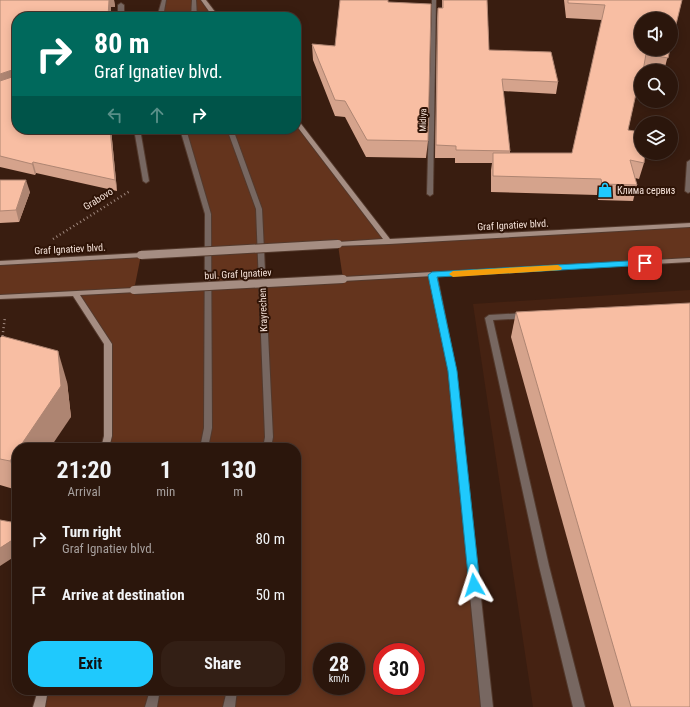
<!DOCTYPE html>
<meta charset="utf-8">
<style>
body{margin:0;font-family:"Roboto Condensed",sans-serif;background:#331f15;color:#f1f3f6;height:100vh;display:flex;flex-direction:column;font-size:15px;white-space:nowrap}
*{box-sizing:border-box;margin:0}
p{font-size:13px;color:#a69f9d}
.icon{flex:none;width:22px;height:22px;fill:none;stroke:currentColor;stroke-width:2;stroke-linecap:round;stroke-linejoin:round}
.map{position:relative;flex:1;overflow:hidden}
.details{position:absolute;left:12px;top:443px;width:289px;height:252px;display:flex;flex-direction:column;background:#2b160c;border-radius:16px;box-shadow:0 2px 10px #0003,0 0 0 1px #47352d}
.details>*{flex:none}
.hud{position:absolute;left:12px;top:12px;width:289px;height:122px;border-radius:16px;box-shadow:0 2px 10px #0003,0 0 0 1px #47352d;background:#00695c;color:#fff;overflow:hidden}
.tools{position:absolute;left:634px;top:12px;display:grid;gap:8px}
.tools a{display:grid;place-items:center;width:44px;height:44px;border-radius:50%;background:#2b160c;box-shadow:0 2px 10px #0003,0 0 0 1px #47352d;font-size:20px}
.speed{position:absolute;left:313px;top:643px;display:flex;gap:8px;font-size:20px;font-weight:700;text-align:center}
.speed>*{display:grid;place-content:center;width:52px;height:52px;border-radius:50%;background:#2b160c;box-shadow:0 2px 10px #0003,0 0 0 1px #47352d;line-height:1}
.speed small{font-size:10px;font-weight:400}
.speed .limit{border:6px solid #d22;background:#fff;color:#111}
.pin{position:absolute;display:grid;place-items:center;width:34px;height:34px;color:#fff;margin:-17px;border-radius:8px;box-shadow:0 2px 6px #0006}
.me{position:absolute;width:44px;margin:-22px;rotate:354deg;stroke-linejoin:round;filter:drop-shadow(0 0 3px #0008)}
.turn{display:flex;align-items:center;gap:14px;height:84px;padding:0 16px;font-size:18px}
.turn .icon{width:52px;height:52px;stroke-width:2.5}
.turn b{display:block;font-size:28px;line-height:34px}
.lanes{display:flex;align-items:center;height:38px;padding:0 16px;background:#0003;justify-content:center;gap:20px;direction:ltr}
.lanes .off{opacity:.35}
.eta{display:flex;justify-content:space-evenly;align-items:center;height:68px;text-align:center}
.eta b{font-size:24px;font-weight:700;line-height:28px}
.action{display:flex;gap:8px;margin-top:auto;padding:8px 16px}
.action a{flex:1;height:46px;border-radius:16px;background:#1fc9fd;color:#111;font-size:16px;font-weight:700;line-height:46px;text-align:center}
.action a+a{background:#331f15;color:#f1f3f6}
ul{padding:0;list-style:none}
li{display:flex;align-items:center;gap:12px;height:56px;padding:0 16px}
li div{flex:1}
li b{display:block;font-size:15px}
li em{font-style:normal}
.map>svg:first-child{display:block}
.built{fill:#452212}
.green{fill:#64341d;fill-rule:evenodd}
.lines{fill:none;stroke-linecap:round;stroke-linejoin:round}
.service-casing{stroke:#53392c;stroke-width:2}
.minor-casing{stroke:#53392c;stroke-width:2}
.tertiary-casing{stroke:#53392c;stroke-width:2}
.secondary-casing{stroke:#53392c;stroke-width:2}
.path{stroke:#9f877d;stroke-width:2.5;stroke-dasharray:1 3;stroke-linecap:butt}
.service{fill:#776761;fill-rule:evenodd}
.minor{fill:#776761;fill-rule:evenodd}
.tertiary{fill:#776761;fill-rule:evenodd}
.secondary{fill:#a58d82;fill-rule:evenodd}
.secondary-bridge-casing{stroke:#53392c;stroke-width:10;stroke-linecap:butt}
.secondary-bridge{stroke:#a58d82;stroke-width:8}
.wall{fill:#d5a38c}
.shaded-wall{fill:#ae8572}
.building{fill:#f8bea3;stroke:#ae8572}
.route{fill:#1fc9fd;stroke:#1483a4}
.slow{fill:#f59e0b}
.labels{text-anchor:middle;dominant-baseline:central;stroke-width:4;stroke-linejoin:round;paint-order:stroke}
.far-street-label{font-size:9px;fill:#f5e2d9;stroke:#2e1306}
.poi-label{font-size:10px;fill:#f5e2d9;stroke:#2e1306;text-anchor:start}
.street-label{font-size:10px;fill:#f5e2d9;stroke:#2e1306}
</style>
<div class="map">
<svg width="690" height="707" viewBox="0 0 690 707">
<rect width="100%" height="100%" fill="#391d10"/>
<polygon class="built" points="690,290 690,707 533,707 473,304"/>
<g class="green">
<polygon points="164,0 203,0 216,17 160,17"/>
<path d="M 296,121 L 389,242 L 690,225 L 690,260 L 433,275 L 452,371 L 487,707 L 39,707 L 43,690 L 296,690 L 296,448 L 105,448 L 108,344 L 75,293 L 0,297 L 0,263 L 141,255 L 134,290 L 208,286 L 208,214 L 183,129 L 296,129 ZM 338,245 L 343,279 L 264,283 L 263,249 ZM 322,652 L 356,652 L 356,686 L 322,686 ZM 382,652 L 416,652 L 416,686 L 382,686 Z"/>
</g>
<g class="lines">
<g class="service-casing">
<polygon id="service" points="525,313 528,314 529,316 528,318 493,320 549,566 585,707 573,707 539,566 485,318 489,315"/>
</g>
<g class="minor-casing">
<g id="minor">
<polygon points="432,0 436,0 433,194 430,196 427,194"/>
<polygon points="121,3 124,5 124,17 118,17 118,5"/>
<polygon points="134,129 140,129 149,181 146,183 143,181"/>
<polygon points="690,160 690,192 688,193 685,191 687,162"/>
<polygon points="430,273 433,273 437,275 456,371 493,707 481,707 448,371 429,275"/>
</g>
</g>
<g class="tertiary-casing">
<g id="tertiary">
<polygon points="162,0 166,0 163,17 157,17"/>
<polygon points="192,0 196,0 197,17 191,17"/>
<polygon points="180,129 186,129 211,214 212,428 208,448 200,448 204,428 205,214"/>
<polygon points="227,129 233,129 262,209 273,437 271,448 263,448 265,437 256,209"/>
<polygon points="150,690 160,690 157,707 145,707"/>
<polygon points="227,690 237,690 235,707 223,707"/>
</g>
</g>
<g class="secondary-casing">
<g id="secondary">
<polygon points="201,0 206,0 219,17 213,17"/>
<polygon points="296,119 298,120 390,239 690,223 690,227 389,244 336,246 334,244 336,242 338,242 383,239 296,125"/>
<polygon points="141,253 145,255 144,257 0,265 0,261"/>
<polygon points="690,258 690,262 343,281 339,279 343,277"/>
<polygon points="134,288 138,290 137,292 80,295 112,344 112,436 109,448 101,448 104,436 104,344 73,296 0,299 0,295"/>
<polygon points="38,690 48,690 45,707 33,707"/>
</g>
</g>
<g class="path">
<polyline points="53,239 130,191"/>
<polyline points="2,340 5,317"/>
</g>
<use href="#service" class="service"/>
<use href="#minor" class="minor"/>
<use href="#tertiary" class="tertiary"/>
<use href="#secondary" class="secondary"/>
<g class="secondary-bridge-casing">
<g id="secondary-bridge">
<polyline points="141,255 338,244"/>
<polyline points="134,290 343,279"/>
</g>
</g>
<use href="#secondary-bridge" class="secondary-bridge"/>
</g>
<g class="wall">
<polygon points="0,0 114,0 115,7 111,7 111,17 17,17 111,129 117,191 36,173 35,175 0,167"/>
<polygon points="442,0 487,0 489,50 558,82 556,94 503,91 510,151 510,153 572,153 602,20 566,18 564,0 682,0 664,71 648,71 643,70 641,71 641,82 639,89 637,89 628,130 644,163 639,179 635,178 637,185 633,201 598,200 597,195 491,192 491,170 492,163 455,163 455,158 435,158 437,19 438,8 442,8"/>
<polygon points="389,2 428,141 426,158 366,157 345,117 335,116 313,60 312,44 335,46"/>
<polygon points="0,180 30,192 19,222 0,223"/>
<polygon points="516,312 690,707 614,707 511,337"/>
<polygon points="0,338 67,382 71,417 17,448 17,490 0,485"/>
</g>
<g class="shaded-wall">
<polygon points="109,0 114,0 115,7 111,7 111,17 108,17"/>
<polygon points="15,69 17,77 0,86 0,74"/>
<polygon points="110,129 111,129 117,191 115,180"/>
<polygon points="33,162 36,173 35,175 32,164"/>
<polygon points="26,180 30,192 19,222 16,210"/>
<polygon points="58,351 67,382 71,417 50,448 19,448"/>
<polygon points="17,450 17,480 10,461"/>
<polygon points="17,537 17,555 0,566 0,548"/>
</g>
<g class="building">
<polygon points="0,0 109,0 108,17 17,17 17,129 110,129 115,180 33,162 32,164 0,156 0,81 15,76 15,69 0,74"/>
<polygon points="340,0 388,0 388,2 431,4 428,141 367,140 345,101 335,100 312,44 335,46"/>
<polygon points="443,0 487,0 489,50 551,52 558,82 502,79 510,151 456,150 456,146 436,145 438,8 443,8"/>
<polygon points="568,0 682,0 671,45 671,19 641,19 641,49 670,49 668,58 646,54 643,71 641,71 628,130 641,132 641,153 645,153 644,163 630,160 637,185 602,184 601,179 493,176 493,153 572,153 605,5 568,3"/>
<polygon points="0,180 26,180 16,210 0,211"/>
<polygon points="690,303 690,707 631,707 516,312"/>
<polygon points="2,336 58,351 61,386 19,448 17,448 17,450 10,461 0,459 0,338"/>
<polygon points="0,520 17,523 17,537 0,548"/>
</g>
<polygon class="route" points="645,260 648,261 649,263 648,265 437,277 457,371 480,585 479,588 474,590 470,588 469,585 448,371 428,275 432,272"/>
<polygon class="slow" points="558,265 562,268 561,270 453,277 449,274 453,271"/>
<defs>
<g id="shop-bare" transform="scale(1.2)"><path d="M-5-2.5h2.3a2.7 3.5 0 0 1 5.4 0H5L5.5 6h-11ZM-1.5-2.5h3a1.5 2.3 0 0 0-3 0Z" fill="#1fc9fd" stroke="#2e1306" stroke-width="2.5" paint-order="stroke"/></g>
</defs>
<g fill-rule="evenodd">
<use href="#shop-bare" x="605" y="190"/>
</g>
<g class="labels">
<g class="far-street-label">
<text transform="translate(423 120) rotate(-89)">Midiya</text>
</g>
<g class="poi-label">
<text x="617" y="190">Клима сервиз</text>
</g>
<g class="street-label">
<text transform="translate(98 199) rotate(-32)">Grabovo</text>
<text transform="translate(513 225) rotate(-3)">Graf Ignatiev blvd.</text>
<text transform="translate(70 249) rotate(-3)">Graf Ignatiev blvd.</text>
<text transform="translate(238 274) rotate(-3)">bul. Graf Ignatiev</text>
<text transform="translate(263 310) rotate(-92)">Krayrechen</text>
</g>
</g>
</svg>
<div class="tools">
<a><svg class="icon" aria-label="sound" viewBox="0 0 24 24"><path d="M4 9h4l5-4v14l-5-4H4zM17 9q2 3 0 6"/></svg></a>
<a><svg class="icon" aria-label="search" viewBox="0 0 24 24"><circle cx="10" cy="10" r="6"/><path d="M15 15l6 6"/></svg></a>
<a><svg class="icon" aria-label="layers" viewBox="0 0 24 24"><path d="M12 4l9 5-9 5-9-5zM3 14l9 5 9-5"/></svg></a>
</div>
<div class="speed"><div>28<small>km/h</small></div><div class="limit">30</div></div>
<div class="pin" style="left:645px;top:263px;background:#d93025"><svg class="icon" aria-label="arrive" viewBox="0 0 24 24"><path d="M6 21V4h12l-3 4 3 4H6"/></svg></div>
<svg class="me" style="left:474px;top:585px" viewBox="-20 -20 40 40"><path d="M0-17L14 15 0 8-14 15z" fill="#1fc9fd" stroke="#fff" stroke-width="4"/></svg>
<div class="hud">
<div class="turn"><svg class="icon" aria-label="right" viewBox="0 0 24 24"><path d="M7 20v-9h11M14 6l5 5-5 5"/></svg><div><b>80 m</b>Graf Ignatiev blvd.</div></div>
<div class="lanes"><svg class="icon off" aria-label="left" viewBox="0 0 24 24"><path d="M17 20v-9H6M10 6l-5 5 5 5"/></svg><svg class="icon off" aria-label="ahead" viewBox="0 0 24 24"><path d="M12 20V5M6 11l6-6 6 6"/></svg><svg class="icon" aria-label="right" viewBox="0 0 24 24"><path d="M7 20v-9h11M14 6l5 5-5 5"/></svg></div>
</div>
<section class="details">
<div class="eta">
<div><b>21:20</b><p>Arrival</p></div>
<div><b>1</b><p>min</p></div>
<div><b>130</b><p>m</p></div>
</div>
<ul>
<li><svg class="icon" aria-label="right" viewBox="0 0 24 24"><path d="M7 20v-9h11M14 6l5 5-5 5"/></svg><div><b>Turn right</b><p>Graf Ignatiev blvd.</p></div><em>80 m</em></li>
<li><svg class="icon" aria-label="arrive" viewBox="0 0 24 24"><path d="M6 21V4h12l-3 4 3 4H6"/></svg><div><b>Arrive at destination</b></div><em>50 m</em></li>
</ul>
<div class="action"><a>Exit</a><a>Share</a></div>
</section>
</div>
